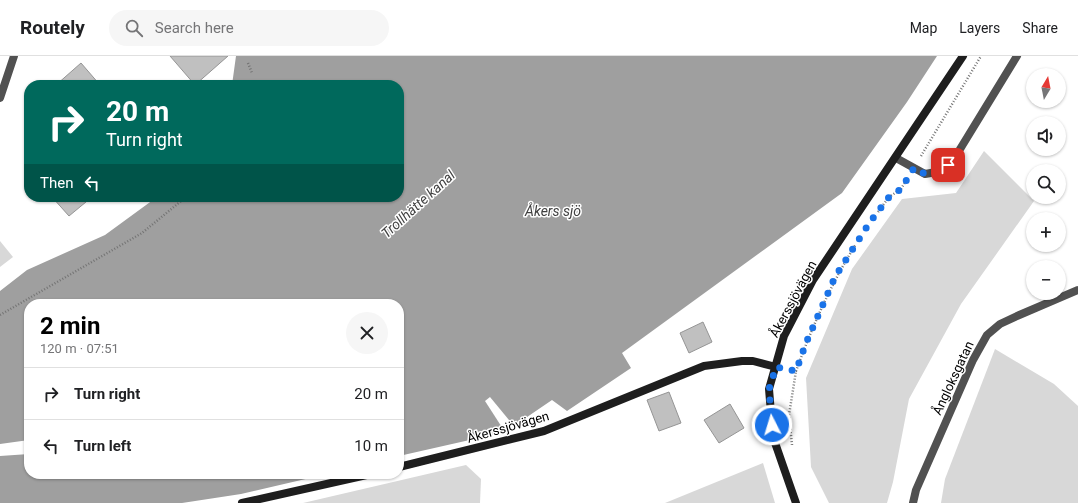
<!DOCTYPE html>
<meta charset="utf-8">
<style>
body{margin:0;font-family:Roboto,sans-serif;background:#f6f6f6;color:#202124;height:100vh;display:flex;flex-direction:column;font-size:15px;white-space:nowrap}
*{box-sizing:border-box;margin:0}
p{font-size:13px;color:#757577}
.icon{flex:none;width:22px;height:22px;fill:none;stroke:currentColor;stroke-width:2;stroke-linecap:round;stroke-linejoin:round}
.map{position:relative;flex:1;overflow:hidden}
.details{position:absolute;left:24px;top:243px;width:380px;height:180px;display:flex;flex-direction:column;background:#fff;border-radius:16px;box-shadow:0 1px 3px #0004}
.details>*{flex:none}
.guide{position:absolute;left:24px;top:24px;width:380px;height:122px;border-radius:16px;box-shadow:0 1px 3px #0004;background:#00695c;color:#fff;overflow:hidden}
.needle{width:26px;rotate:10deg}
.fabs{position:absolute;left:1026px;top:12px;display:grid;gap:8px}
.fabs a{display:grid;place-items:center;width:40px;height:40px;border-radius:50%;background:#fff;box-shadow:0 1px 3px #0004;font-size:20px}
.pin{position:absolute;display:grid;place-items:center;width:34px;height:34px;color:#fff;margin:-17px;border-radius:8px;box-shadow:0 2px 6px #0006}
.me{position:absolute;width:44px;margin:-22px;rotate:355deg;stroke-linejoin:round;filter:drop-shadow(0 0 3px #0008)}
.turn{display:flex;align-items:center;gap:14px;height:84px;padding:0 16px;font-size:18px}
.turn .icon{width:52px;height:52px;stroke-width:2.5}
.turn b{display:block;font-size:28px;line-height:34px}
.then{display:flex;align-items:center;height:38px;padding:0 16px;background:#0003;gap:8px;font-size:15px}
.round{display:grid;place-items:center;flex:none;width:42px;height:42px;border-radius:21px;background:#f6f6f6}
.summary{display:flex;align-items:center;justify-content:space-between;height:68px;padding:0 16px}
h1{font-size:24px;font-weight:700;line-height:30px;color:#000}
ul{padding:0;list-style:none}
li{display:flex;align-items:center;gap:12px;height:52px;padding:0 16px;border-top:1px solid #e0e0e0}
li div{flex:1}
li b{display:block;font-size:15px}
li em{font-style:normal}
header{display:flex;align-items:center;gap:24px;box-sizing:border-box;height:56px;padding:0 20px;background:#fff;border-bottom:1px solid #e0e0e0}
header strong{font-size:19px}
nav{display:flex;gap:22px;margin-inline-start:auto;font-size:14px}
.search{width:280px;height:36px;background:#f6f6f6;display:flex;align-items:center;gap:10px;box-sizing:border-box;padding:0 14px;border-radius:22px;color:#757577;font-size:15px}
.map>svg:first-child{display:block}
.green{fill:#d8d8d8}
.water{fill:#9f9f9f}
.pier{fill:#fff}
.building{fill:#c0c0c0;stroke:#959595}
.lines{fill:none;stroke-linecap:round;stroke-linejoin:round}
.path{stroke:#737373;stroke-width:2.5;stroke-dasharray:1 2;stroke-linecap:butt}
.street{stroke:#515151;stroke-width:8}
.secondary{stroke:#1e1e1e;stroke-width:8}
.route{stroke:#1a73e8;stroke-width:7;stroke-dasharray:0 12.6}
.labels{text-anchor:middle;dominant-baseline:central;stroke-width:3;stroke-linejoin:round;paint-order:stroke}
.street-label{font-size:13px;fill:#000;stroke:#fff}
.water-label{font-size:14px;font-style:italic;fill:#404040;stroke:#fff}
</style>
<header>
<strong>Routely</strong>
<div class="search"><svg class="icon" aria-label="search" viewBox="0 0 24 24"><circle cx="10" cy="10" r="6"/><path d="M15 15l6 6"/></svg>Search here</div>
<nav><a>Map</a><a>Layers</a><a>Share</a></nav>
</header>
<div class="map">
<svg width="1078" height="447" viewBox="0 0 1078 447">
<rect width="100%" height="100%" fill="#fff"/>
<g class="green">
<polygon points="984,95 1034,145 961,248 909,343 893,426 887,447 829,447 811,411 806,322 852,213 902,143 956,137"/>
<polygon points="0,185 13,201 0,211"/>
<polygon points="995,293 1054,328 1078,350 1078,447 941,447 945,423"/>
<polygon points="763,407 775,447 665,447"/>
<polygon points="466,409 481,423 480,447 303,447"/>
</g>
<g class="water">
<polygon points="236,0 937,0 907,46 842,137 622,297 631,312 567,355 552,344 505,376 399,400 399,248 29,248 29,384 0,388 0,235 27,214 105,179 157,141 399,141 399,29 232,29"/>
<polygon points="29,398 29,418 327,418 241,438 182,447 0,447 0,400"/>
</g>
<polygon class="pier" points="490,341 514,370 505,376 485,345"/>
<g class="building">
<polygon points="170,0 228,0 195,29"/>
<polygon points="81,7 100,29 56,29"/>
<polygon points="52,141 92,141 69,160"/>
<polygon points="703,266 712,286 689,297 680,277"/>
<polygon points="669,336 681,367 659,375 647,344"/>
<polygon points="730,348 744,372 719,387 704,364"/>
</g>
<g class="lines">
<g class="path">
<polyline points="248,7 252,17"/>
<polyline points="921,100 981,0"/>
<polyline points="878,156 889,141 901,133 907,123"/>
<polyline points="0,259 142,177 186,141"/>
<path d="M 790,314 L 796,315 C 812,271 831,228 856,188"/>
<polyline points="792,389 789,359 796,315"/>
</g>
<g class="street">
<polyline points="0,42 14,0"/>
<polyline points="896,102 925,118 942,115 954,103 1017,0"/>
<polyline points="913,447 916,434 973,304 987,279 1000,268 1017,260 1078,234"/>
</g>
<g class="secondary">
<polyline points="399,411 544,375 704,310 742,305 753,305 776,311"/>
<polyline points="242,447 371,418"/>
<polyline points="796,447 773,381 769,333 784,280 813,224 963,0"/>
</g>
</g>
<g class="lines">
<polyline class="route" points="772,369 769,333 776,311 796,315 806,287 835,221 870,166 889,141 901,133 914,112 925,118 942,115 948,109"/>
</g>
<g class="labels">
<g class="street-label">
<text transform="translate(793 243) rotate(-62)">Åkerssjövägen</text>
<text transform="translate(953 322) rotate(-65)">Ångloksgatan</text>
<text transform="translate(508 371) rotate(-16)">Åkerssjövägen</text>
</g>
<g class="water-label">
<text transform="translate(418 148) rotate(-42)">Trollhätte kanal</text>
<text x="553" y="155">Åkers sjö</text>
</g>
</g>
</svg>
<div class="fabs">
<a><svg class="needle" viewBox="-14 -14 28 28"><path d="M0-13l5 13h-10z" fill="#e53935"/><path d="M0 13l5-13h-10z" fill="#757577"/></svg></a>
<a><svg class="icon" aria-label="sound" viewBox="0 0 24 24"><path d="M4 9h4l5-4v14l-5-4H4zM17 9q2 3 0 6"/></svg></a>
<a><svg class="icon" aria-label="search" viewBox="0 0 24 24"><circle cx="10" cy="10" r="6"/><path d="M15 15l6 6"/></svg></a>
<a>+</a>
<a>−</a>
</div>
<div class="pin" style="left:948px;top:109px;background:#d93025"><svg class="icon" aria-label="arrive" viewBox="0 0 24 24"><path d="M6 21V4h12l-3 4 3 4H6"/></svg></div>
<svg class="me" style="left:772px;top:369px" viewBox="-20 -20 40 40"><circle r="17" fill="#1a73e8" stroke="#fff" stroke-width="3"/><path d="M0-11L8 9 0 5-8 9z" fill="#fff"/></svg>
<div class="guide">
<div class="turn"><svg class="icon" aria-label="right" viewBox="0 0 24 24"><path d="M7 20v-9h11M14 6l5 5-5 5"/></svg><div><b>20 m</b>Turn right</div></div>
<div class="then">Then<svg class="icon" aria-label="left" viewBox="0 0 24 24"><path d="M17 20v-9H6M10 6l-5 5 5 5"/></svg></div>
</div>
<section class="details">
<div class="summary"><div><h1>2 min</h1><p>120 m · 07:51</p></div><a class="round"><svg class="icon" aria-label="close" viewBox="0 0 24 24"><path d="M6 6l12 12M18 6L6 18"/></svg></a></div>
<ul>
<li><svg class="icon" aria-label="right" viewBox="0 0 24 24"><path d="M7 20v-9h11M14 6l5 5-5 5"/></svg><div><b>Turn right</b></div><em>20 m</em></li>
<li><svg class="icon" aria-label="left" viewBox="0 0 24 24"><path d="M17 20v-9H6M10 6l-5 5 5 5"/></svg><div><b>Turn left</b></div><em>10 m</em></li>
</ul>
</section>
</div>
